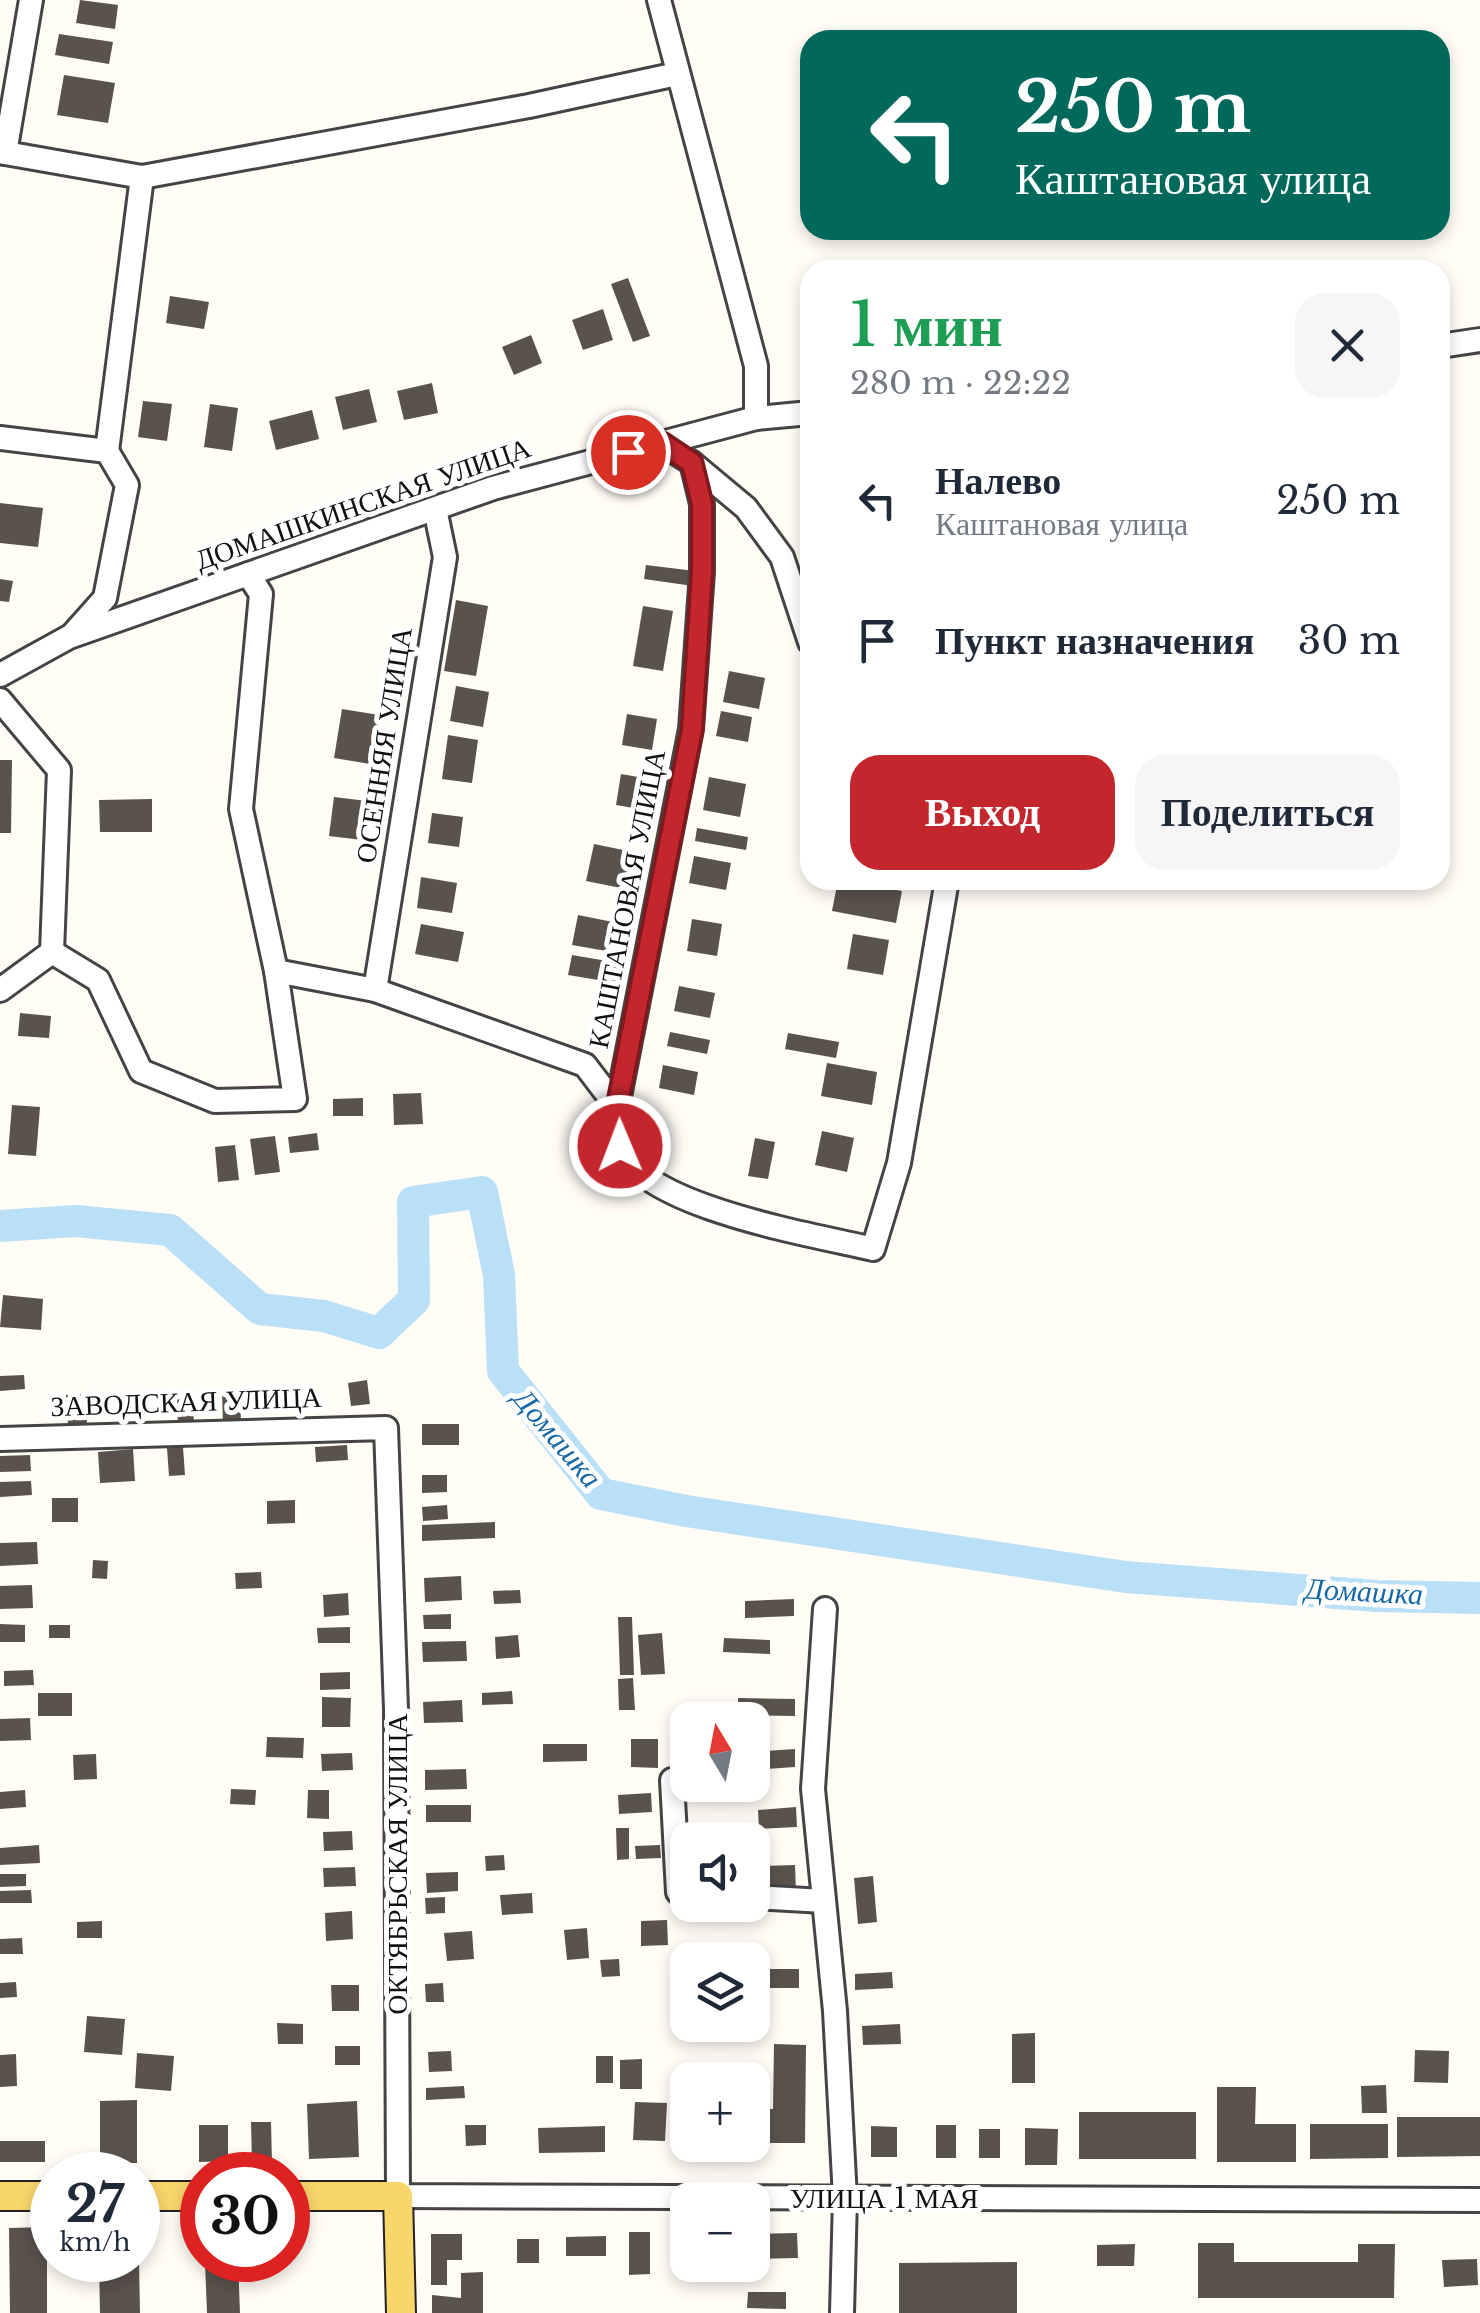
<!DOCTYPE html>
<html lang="ru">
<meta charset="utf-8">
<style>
body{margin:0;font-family:"Libre Baskerville",serif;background:#f6f6f7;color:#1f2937;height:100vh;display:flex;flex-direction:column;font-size:38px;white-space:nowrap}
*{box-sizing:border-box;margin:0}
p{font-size:32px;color:#747a83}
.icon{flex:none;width:55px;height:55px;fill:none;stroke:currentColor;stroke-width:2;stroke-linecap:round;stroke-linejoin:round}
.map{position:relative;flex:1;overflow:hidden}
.details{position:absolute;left:800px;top:260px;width:650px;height:630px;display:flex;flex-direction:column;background:#fff;border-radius:30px;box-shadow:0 5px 15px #0003}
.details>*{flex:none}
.guide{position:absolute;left:800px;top:30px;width:650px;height:210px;border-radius:30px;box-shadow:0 5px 15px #0003;background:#00695c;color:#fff;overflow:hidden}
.needle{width:65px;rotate:350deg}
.buttons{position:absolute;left:670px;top:1702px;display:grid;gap:20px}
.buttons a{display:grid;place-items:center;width:100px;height:100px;border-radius:20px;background:#fff;box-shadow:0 5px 15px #0003;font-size:50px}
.speed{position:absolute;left:30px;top:2152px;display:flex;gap:20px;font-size:50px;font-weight:700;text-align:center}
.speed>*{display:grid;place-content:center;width:130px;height:130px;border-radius:50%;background:#fff;box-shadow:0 5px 15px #0003;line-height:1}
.speed small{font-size:25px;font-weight:400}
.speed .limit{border:15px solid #d22;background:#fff;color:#111}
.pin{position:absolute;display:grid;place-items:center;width:85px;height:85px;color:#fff;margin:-42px;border:5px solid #fff;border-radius:50%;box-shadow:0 2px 10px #0007}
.me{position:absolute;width:110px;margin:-55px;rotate:359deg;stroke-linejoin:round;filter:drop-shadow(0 0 8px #0008)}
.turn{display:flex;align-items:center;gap:35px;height:210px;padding:0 50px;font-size:45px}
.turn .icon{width:130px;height:130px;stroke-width:2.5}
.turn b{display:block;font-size:70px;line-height:85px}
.round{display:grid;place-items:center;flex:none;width:105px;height:105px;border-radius:30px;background:#f6f6f7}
.head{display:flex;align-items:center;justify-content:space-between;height:170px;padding:0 50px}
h1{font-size:60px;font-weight:600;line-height:75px;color:#1e9e55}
.action{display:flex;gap:20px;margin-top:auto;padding:20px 50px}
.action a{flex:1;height:115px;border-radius:30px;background:#c4262e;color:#fff;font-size:40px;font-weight:600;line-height:115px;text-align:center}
.action a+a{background:#f6f6f7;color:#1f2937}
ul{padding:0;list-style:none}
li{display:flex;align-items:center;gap:30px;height:140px;padding:0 50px}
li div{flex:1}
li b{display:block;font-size:38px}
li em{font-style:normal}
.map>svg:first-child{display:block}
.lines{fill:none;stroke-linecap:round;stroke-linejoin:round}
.river{stroke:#b9e0f7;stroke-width:32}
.building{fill:#5a524d}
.minor-casing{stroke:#444;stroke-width:28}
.major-casing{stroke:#222;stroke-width:32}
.minor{stroke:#fff;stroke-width:22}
.major{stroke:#f9d66b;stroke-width:28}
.route-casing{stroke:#7f191e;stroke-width:25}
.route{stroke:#c4262e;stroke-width:18}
.labels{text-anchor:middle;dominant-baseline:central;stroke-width:10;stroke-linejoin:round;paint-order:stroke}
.street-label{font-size:28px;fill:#111;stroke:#fff}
.water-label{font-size:30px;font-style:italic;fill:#1768a6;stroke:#fff}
</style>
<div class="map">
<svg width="1480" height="2313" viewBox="0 0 1480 2313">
<rect width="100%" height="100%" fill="#fffdf5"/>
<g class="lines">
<polyline class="river" points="0,1226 75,1221 170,1230 260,1309 324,1316 379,1333 414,1300 413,1202 482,1192 499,1275 503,1371 601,1494 686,1511 1126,1577 1377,1596 1480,1598"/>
</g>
<g class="building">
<polygon points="80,0 118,5 115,29 76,23"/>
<polygon points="59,34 113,42 109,64 55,55"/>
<polygon points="64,75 115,83 108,123 57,115"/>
<polygon points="628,278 650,336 633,342 611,284"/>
<polygon points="170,296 209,302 204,329 166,323"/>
<polygon points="603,309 613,340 583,350 572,320"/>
<polygon points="531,335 542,363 514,375 502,347"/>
<polygon points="432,383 438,413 404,420 397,391"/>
<polygon points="369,389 377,422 343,430 335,397"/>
<polygon points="143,401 172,404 167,441 138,437"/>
<polygon points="210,404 238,408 232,451 204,447"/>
<polygon points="312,410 319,439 276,450 269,421"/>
<polygon points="0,503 43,508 38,547 0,543"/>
<polygon points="646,565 695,571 693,586 644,579"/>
<polygon points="0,579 13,581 9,602 0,601"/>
<polygon points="456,600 488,606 476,676 444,671"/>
<polygon points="643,606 673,611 663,671 633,666"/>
<polygon points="729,671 765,678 759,709 723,702"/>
<polygon points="456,686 489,692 483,727 450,721"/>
<polygon points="342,709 379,715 370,764 334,758"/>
<polygon points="721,711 752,717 748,742 716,736"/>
<polygon points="627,714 657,719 652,750 622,745"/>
<polygon points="448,735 478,740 472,783 442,779"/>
<polygon points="0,760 12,760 11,833 0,833"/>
<polygon points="621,774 650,779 645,810 616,805"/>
<polygon points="709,777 746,784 740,817 703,810"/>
<polygon points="334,797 367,801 362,840 329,836"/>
<polygon points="152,799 152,832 100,832 99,800"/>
<polygon points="432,813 463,817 459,847 428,843"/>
<polygon points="697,828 748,837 746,850 695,841"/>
<polygon points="594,844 633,852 626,889 586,881"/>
<polygon points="694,856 731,863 726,890 689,883"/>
<polygon points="421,877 457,883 452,913 417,908"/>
<polygon points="838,880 902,891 896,923 832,911"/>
<polygon points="578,915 618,923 612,952 572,945"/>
<polygon points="692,919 722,924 717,956 687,951"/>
<polygon points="421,924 464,932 458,962 415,954"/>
<polygon points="853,934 889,940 883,975 847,969"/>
<polygon points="572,955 619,963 616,983 568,975"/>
<polygon points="679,986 715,993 710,1018 674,1011"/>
<polygon points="20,1013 51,1016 49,1038 18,1036"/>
<polygon points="670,1032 710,1040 707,1054 667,1046"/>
<polygon points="788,1033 839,1042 836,1058 785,1049"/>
<polygon points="827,1063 877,1072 872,1105 821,1096"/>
<polygon points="663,1065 698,1072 694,1095 659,1088"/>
<polygon points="421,1093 423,1124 394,1125 393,1094"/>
<polygon points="363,1098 363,1116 333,1116 333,1099"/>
<polygon points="12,1105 40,1107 36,1156 8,1154"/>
<polygon points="822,1131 854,1138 847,1172 815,1165"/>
<polygon points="317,1133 319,1150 290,1153 288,1137"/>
<polygon points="275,1136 280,1172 255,1175 250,1139"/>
<polygon points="755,1138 775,1142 768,1179 748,1176"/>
<polygon points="235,1145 239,1180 218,1182 215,1147"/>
<polygon points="3,1295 43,1299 41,1330 0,1327"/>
<polygon points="24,1375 25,1389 0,1391 0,1376"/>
<polygon points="367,1380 370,1404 351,1406 348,1383"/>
<polygon points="240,1390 241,1424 223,1425 222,1391"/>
<polygon points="86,1394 87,1425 68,1426 66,1395"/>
<polygon points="193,1397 194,1425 178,1426 177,1398"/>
<rect x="422" y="1424" width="37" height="21"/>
<polygon points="347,1445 348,1460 316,1462 315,1447"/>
<polygon points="183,1447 185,1475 169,1476 167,1448"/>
<polygon points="133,1449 135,1481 100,1483 98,1452"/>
<polygon points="30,1455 31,1471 0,1472 0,1456"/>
<polygon points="422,1475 447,1475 447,1492 422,1493"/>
<polygon points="31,1481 32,1495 0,1497 0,1482"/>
<rect x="52" y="1498" width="26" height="24"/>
<polygon points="295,1500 295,1523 267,1524 267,1501"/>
<polygon points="447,1505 448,1519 423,1521 422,1507"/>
<polygon points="495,1522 495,1538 422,1541 422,1525"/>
<polygon points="37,1542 38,1564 0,1566 0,1543"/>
<polygon points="93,1560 108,1561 107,1579 92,1578"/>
<polygon points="261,1572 262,1588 236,1589 235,1573"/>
<polygon points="461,1576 462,1600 425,1602 424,1578"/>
<polygon points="32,1585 33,1608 0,1609 0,1586"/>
<polygon points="520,1590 521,1603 494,1604 493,1591"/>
<polygon points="348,1593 349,1615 324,1617 323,1595"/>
<polygon points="794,1599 794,1616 745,1618 745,1601"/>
<polygon points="451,1614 451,1629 424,1629 423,1615"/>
<polygon points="618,1617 632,1617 634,1675 620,1675"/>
<polygon points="0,1624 25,1625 25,1642 0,1642"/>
<rect x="49" y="1625" width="21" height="13"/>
<polygon points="350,1627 350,1643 318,1643 317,1628"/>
<polygon points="662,1633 665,1674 641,1675 638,1635"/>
<polygon points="518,1635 520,1657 496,1659 495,1637"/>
<polygon points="724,1638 770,1640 770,1654 723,1652"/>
<polygon points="466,1641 467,1661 423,1662 422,1642"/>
<polygon points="33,1670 34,1685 4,1686 4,1671"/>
<polygon points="350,1672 350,1689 320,1690 320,1673"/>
<polygon points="633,1678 635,1710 619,1710 618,1679"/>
<polygon points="512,1691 513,1704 482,1705 482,1693"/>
<rect x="38" y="1693" width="34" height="23"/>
<polygon points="322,1697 351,1698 350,1727 322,1727"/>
<polygon points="738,1698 795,1699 795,1716 738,1715"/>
<polygon points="462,1700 463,1722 424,1723 423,1702"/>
<polygon points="30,1718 31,1740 0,1741 0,1719"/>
<polygon points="267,1737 304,1738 303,1758 266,1757"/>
<polygon points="631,1739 658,1739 658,1768 631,1767"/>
<polygon points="543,1744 587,1744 587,1761 543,1762"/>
<polygon points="795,1749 795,1767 766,1769 765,1751"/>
<polygon points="352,1753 353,1770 322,1771 321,1754"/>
<polygon points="96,1754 97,1779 74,1780 73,1755"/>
<polygon points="466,1769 467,1789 425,1790 425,1770"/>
<polygon points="231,1789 256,1790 255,1805 230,1804"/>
<polygon points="25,1790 26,1807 0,1809 0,1792"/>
<polygon points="308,1790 329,1790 329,1819 307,1818"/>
<polygon points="651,1793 652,1812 619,1814 618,1795"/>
<rect x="426" y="1805" width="45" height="17"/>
<polygon points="796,1807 797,1827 759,1829 758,1810"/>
<polygon points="616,1828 629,1828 629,1859 617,1860"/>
<polygon points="352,1831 353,1850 324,1851 323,1832"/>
<polygon points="39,1845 40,1863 0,1865 0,1848"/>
<polygon points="660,1845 661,1858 636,1859 635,1846"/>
<polygon points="504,1855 505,1870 486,1871 485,1856"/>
<polygon points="795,1865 796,1893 763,1894 762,1866"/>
<polygon points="355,1867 356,1886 324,1887 323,1868"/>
<polygon points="458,1872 458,1891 427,1893 426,1873"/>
<polygon points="0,1874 26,1874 26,1886 0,1887"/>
<polygon points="873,1876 877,1922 858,1924 854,1878"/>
<polygon points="31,1890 32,1903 0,1903 0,1891"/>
<polygon points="532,1893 533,1913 502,1915 500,1895"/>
<polygon points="445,1897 445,1913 426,1914 425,1898"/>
<polygon points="352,1911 353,1939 326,1941 325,1913"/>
<polygon points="667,1920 668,1945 641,1946 641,1921"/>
<polygon points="102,1921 102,1938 77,1938 77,1922"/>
<polygon points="587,1928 589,1958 567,1960 564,1930"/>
<polygon points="472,1931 474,1959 447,1961 444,1933"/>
<polygon points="22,1938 23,1954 0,1954 0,1939"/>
<polygon points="681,1958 688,1958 688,2005 680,2005"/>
<polygon points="619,1959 620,1976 602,1977 600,1960"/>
<rect x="754" y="1969" width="45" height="19"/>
<polygon points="892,1972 893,1988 855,1990 855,1974"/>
<polygon points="16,1982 17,1997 0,1998 0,1983"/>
<polygon points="443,1983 444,2002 426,2002 425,1984"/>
<polygon points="331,1985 359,1985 359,2011 332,2011"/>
<polygon points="87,2016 125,2019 122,2055 84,2052"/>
<polygon points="277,2023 303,2024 303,2044 278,2044"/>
<polygon points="900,2024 901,2044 863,2045 862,2026"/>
<polygon points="1035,2033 1035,2083 1012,2083 1012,2034"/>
<polygon points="774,2044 806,2045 805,2143 752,2143 752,2109 773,2109"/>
<rect x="335" y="2046" width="25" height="19"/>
<polygon points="1415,2050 1449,2051 1448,2083 1414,2082"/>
<polygon points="451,2051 452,2071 429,2072 428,2052"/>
<polygon points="137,2053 174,2056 171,2091 135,2088"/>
<polygon points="16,2054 17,2086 0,2087 0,2055"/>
<rect x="596" y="2056" width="17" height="27"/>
<polygon points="642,2059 642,2089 620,2089 620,2060"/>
<polygon points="1386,2085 1387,2113 1362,2113 1361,2086"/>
<polygon points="464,2086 465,2098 426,2100 426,2088"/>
<polygon points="1217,2087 1256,2087 1255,2124 1296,2124 1296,2162 1217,2162"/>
<polygon points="137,2100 137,2163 100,2163 100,2101"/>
<polygon points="357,2101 359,2157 309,2159 307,2104"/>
<polygon points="635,2102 667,2103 665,2141 633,2140"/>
<rect x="1079" y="2112" width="117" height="47"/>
<polygon points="1397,2117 1480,2117 1480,2156 1397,2157"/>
<polygon points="251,2122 271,2122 272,2163 252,2163"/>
<polygon points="1310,2124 1388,2124 1388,2158 1310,2159"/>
<polygon points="199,2125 228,2125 228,2161 199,2162"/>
<polygon points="465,2125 486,2125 486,2145 466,2146"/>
<rect x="936" y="2125" width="20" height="33"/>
<polygon points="605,2126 605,2152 539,2153 538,2128"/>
<polygon points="871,2126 897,2127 897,2157 871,2157"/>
<polygon points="1025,2128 1058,2129 1057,2165 1025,2165"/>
<rect x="979" y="2129" width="21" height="29"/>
<rect x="0" y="2141" width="45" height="21"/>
<polygon points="47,2227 47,2313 10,2313 9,2228"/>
<polygon points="629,2232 650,2232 650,2274 629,2275"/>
<polygon points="670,2233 687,2233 688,2260 671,2261"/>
<polygon points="797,2233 798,2258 752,2259 752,2234"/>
<polygon points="431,2234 462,2234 462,2260 447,2260 447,2285 431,2285"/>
<polygon points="606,2236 606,2256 566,2256 566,2237"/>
<rect x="517" y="2239" width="22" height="24"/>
<polygon points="1198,2243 1234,2243 1234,2262 1358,2262 1358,2244 1395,2244 1394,2298 1198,2298"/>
<polygon points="1135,2244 1134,2266 1097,2266 1097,2245"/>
<polygon points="1477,2259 1478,2285 1444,2287 1442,2260"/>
<polygon points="99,2260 139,2260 140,2313 100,2313"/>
<polygon points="238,2261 240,2313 207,2313 205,2263"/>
<polygon points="1017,2262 1017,2313 899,2313 899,2263"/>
<polygon points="483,2272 483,2313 432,2313 432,2295 461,2298 461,2273"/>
<polygon points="748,2292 786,2292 786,2309 747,2308"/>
</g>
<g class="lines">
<g class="minor-casing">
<g id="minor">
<polyline points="659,0 756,366 756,418"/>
<polyline points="0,152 142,177 529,106 677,74"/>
<polyline points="5,153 31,0"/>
<polyline points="1440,346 1480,340"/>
<polyline points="0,438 107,451 127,485 105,598 72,635"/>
<path d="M 661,443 L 692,463 L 702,504 L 702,572 L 691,729 L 617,1107 C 618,1119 616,1135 620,1146 C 640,1207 815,1235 873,1249 L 899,1163 L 947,880"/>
<polyline points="107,451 142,177"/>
<polyline points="692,463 746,508 782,557 810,642"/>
<polyline points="0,675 69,637 493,488 756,418 810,413"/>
<polyline points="0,700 59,770 52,952 0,990"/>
<polyline points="52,952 98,980 141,1071 215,1101 295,1099 276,971 241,809 261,594 248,574"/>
<polyline points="276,971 375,990 585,1065 617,1107"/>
<polyline points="375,990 445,557 435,509"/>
<polyline points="0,1439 386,1428 396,1709 398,2196 1480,2200"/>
<polyline points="825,1609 813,1789 835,2011 845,2198 842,2313"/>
<polyline points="672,1780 678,1892 688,1893"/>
<polyline points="752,1897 824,1901"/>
</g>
</g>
<g class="major-casing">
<g id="major">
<polyline points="0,2196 52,2196"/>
<polyline points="138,2196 202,2196"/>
<polyline points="288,2196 398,2196 401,2313"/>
</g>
</g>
<use href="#minor" class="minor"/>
<use href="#major" class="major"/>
</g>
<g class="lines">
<g class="route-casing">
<polyline id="route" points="620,1146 617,1107 692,730 702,572 702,504 692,463 662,443 628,452"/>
</g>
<use href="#route" class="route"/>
</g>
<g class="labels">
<g class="street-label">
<text transform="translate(363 504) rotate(-19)">ДОМАШКИНСКАЯ УЛИЦА</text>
<text transform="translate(384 745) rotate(-81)">ОСЕННЯЯ УЛИЦА</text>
<text transform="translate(627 899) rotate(-79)">КАШТАНОВАЯ УЛИЦА</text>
<text transform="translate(186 1402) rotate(-2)">ЗАВОДСКАЯ УЛИЦА</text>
<text transform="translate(397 1864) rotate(-90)">ОКТЯБРЬСКАЯ УЛИЦА</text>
<text x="884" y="2198">УЛИЦА 1 МАЯ</text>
</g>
<g class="water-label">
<text transform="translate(558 1438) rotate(50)">Домашка</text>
<text transform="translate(1364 1591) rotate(3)">Домашка</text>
</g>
</g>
</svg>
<div class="buttons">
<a><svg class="needle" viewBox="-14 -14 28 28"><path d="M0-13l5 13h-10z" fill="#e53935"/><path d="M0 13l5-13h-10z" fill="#747a83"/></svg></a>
<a><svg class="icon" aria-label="sound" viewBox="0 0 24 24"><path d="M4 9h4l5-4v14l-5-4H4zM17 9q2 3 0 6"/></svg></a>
<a><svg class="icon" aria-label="layers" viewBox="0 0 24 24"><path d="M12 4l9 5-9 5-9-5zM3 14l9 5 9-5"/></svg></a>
<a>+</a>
<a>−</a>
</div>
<div class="speed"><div>27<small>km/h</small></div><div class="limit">30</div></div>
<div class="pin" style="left:628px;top:452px;background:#d93025"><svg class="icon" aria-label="arrive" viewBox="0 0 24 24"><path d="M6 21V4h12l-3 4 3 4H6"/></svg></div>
<svg class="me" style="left:620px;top:1146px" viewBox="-20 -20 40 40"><circle r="17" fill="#c4262e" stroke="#fff" stroke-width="3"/><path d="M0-11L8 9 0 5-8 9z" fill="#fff"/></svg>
<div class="guide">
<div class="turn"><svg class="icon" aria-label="left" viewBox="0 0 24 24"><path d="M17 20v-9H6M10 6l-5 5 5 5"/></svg><div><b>250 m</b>Каштановая улица</div></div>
</div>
<section class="details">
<div class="head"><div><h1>1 мин</h1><p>280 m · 22:22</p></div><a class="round"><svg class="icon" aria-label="close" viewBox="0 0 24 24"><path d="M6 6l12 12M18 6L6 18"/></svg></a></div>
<ul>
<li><svg class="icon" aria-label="left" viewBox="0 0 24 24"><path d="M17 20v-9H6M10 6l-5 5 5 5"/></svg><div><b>Налево</b><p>Каштановая улица</p></div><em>250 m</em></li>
<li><svg class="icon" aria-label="arrive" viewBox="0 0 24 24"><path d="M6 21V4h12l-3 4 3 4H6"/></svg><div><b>Пункт назначения</b></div><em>30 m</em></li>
</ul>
<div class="action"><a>Выход</a><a>Поделиться</a></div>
</section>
</div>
